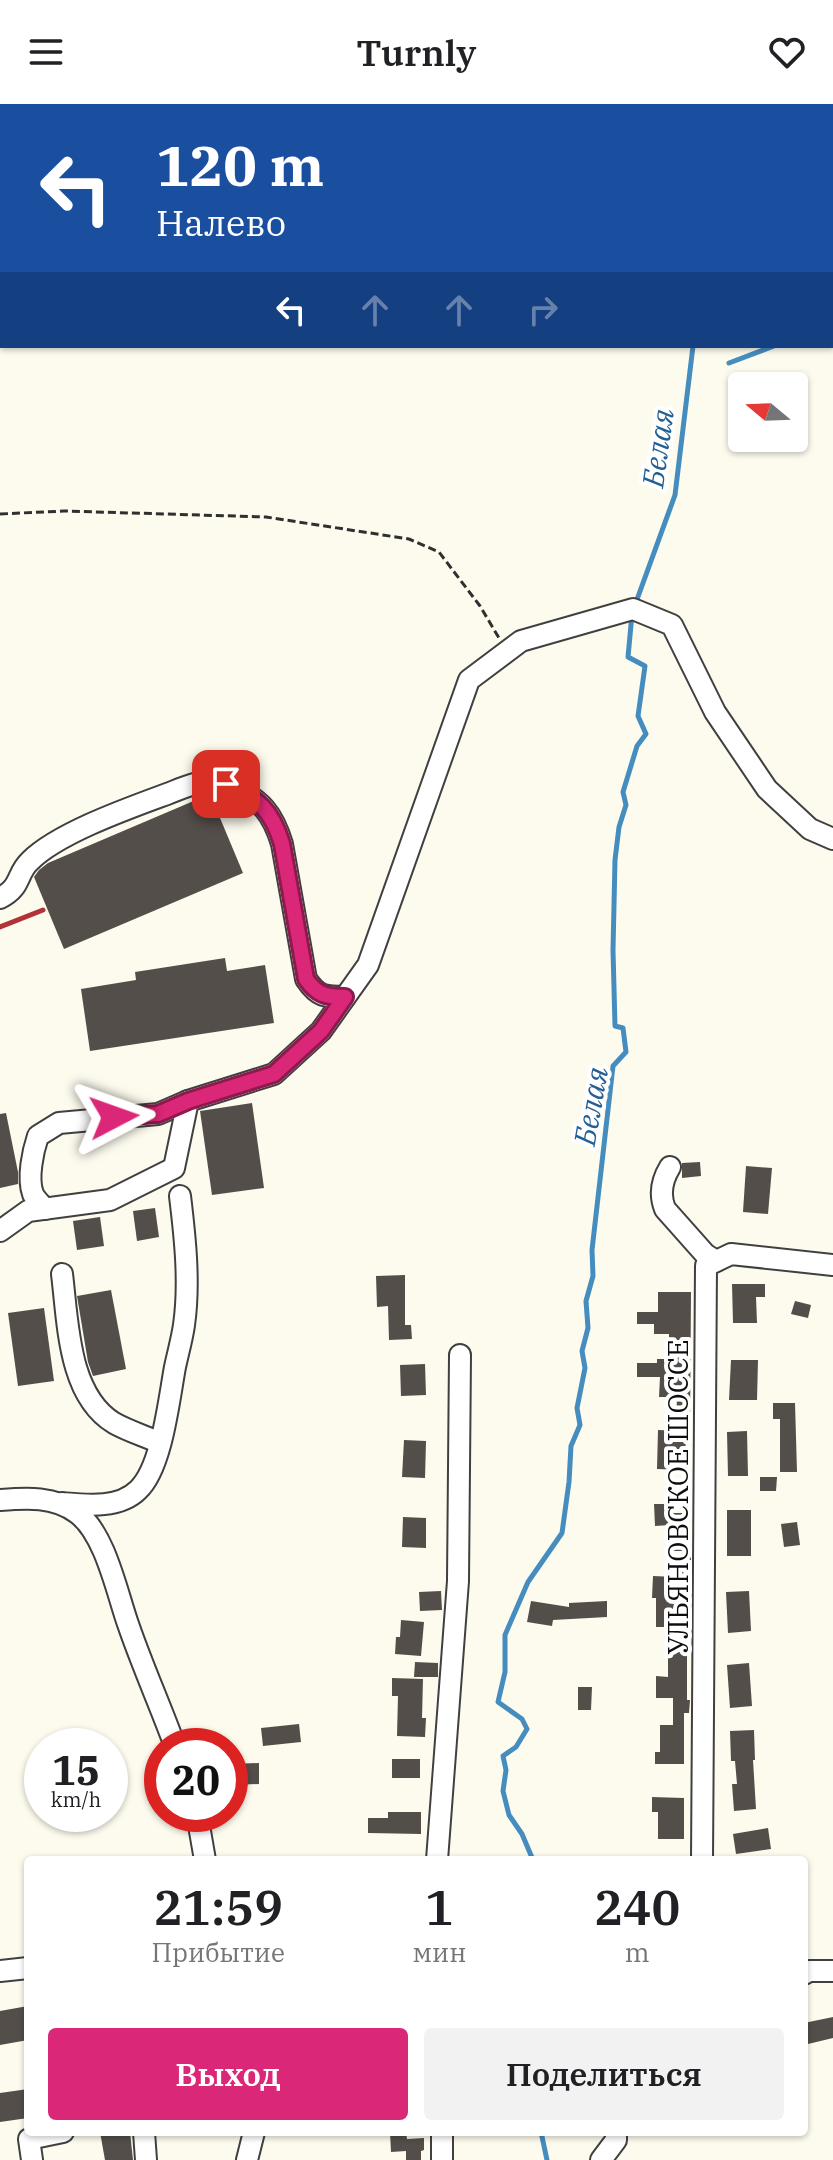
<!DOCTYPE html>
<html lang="ru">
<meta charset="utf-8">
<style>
body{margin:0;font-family:"IBM Plex Serif",serif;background:#f2f2f2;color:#202124;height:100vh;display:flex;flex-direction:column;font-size:30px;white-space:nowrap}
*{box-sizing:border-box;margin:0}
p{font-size:26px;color:#757577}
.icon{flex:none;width:44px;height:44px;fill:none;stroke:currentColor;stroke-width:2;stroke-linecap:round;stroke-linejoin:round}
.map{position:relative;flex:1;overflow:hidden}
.details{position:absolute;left:24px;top:1752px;width:784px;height:280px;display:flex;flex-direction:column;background:#fff;border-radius:8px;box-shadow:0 2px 6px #0004}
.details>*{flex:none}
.hud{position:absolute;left:0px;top:0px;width:834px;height:244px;box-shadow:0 2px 6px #0004;background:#1a4fa0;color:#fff;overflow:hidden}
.needle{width:52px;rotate:289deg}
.controls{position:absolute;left:728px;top:268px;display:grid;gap:16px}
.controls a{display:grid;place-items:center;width:80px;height:80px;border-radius:8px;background:#fff;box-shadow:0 2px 6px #0004;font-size:40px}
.speed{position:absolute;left:24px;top:1624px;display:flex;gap:16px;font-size:40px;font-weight:700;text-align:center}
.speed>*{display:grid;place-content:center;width:104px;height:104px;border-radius:50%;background:#fff;box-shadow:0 2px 6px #0004;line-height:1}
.speed small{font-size:20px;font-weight:400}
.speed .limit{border:12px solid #d22;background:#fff;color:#111}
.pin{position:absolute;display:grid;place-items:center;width:68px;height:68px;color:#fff;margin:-34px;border-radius:16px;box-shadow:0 4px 12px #0006}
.me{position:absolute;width:88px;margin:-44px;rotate:86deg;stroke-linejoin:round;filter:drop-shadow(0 0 6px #0008)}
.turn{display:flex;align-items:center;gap:28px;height:168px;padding:0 24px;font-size:36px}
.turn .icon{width:104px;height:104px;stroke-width:2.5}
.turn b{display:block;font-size:56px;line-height:68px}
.lanes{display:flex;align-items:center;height:76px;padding:0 24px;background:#0003;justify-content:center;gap:40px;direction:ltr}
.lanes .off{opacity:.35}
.eta{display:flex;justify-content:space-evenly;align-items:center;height:136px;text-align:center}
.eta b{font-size:48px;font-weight:600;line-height:56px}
.action{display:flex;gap:16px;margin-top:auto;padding:16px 24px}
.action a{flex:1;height:92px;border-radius:8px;background:#db2777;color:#fff;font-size:32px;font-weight:600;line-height:92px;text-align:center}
.action a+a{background:#f2f2f2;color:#202124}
header{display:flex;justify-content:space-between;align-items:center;height:104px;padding:0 24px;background:#fff;font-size:36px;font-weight:600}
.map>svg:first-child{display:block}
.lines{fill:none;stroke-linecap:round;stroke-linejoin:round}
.stream{stroke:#468dbf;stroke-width:5}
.building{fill:#544e4a}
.minor-casing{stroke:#404040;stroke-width:24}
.path{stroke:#2f2f2f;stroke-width:3;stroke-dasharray:8 4;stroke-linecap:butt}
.minor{stroke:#fff;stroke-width:20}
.rail{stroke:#af3337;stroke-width:5}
.route-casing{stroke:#8e194d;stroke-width:20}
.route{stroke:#db2777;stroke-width:14}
.labels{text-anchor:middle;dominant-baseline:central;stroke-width:8;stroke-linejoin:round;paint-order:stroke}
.street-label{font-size:28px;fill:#0d0d0d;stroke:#fff}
.water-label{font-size:30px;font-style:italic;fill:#235f92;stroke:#fff}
</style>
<header><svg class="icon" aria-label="menu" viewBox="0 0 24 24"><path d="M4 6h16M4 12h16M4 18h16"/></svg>Turnly<svg class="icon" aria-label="heart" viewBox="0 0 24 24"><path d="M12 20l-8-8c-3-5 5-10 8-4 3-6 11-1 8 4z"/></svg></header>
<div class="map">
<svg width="833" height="2056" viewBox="0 0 833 2056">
<rect width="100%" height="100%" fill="#fdfbee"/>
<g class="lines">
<g class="stream">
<polyline points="734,2 735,0"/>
<polyline points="832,220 833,219"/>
<polyline points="729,259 774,242"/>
<polyline points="635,501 675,391 693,242"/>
<polyline points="533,1756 522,1730 509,1711 503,1687 506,1666 503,1652 516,1643 527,1625 522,1615 498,1598 505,1568 505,1531 528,1478 562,1429 569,1378 571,1342 580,1321 577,1304 585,1264 582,1247 588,1224 586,1197 593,1172 592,1146 613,962 626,948 623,924 615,922 613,846 615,756 619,723 626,701 623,688 637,642 646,630 638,612 645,562 628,553 632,510"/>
<polyline points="541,2028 547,2056"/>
</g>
</g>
<g class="building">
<polygon points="210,690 243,769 64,845 34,773 39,766 48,759"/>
<polygon points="225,854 227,867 265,861 274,919 90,947 81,885 136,876 135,868"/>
<polygon points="252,999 264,1084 212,1091 200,1007"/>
<polygon points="6,1009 18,1068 18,1080 0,1084 0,1010"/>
<polygon points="700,1058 701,1072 682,1074 682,1059"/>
<polygon points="746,1062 772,1064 768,1110 743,1108"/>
<polygon points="155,1104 159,1133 137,1137 133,1107"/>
<polygon points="100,1113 104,1142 77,1146 73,1117"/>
<polygon points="405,1171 405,1221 411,1221 412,1235 389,1236 388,1202 377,1203 376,1172"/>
<polygon points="732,1180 765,1180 765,1193 756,1193 757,1219 733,1219"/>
<polygon points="111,1186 126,1265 93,1272 88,1258 77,1192"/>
<polygon points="658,1188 691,1188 690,1324 676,1324 677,1293 659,1293 660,1273 637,1273 637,1259 657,1259 657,1255 669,1255 669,1230 654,1230 654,1220 637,1220 637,1208 658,1208"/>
<polygon points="795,1197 811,1201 808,1214 791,1210"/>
<polygon points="44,1204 54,1277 18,1282 8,1209"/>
<polygon points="731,1256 758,1256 757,1296 729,1296"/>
<polygon points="425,1260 426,1291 401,1292 400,1261"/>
<polygon points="773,1299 795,1299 797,1368 780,1368 780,1315 773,1315"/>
<polygon points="658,1326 686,1327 685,1366 657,1365"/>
<polygon points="747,1327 748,1372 728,1372 727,1328"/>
<polygon points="404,1336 426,1337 425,1374 402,1373"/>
<polygon points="760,1373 777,1373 776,1387 760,1387"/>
<polygon points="654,1400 674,1400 674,1409 684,1409 684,1447 670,1447 670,1421 655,1422"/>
<rect x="727" y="1406" width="24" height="46"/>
<polygon points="403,1413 426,1414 426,1444 402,1443"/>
<polygon points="797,1418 800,1441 784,1443 781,1420"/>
<polygon points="676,1450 691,1450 691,1476 685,1476 684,1523 656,1523 656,1494 652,1494 653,1472 676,1473"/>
<polygon points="441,1487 442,1506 420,1507 419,1488"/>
<polygon points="749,1487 751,1527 728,1529 726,1488"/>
<polygon points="531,1497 569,1503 569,1499 607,1497 607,1513 553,1516 552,1522 527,1518"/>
<polygon points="401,1516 424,1518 421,1552 395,1550 396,1533 400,1533"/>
<polygon points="668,1548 687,1548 687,1596 690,1596 689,1609 684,1609 684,1660 655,1660 655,1648 660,1648 660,1621 673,1621 673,1594 656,1594 656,1572 668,1573"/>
<polygon points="415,1558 438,1559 438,1573 414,1573"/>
<polygon points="749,1559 752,1602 730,1604 727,1561"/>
<polygon points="392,1574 423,1575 422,1614 426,1614 425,1633 397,1632 398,1592 392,1592"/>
<polygon points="578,1583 592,1583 591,1606 578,1606"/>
<polygon points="299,1620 301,1638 263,1642 261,1624"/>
<polygon points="754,1626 755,1656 753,1656 756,1705 734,1707 732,1680 737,1680 735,1657 731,1657 730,1627"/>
<rect x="392" y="1655" width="28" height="19"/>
<polygon points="259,1659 259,1680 233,1681 233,1660"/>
<polygon points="652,1693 684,1694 684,1735 658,1735 658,1708 652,1708"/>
<polygon points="388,1708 421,1708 421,1730 368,1729 368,1714 388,1714"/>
<polygon points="768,1724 771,1745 736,1750 733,1730"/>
<polygon points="28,1902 28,1936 0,1941 0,1907"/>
<polygon points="833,1913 833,1934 808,1940 804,1919"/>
<polygon points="28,1985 28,2014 0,2018 0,1989"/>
<polygon points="100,2028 130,2028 133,2056 105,2056"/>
<polygon points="390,2028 406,2028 407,2035 424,2034 424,2046 421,2047 421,2056 406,2056 406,2047 391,2048"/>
</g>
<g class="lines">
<g class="minor-casing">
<g id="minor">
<path d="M 0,794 C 22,783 16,770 30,757 C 58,729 129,704 167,690 C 180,685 195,678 208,677 C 215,676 225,680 232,683 C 261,695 273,710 282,740 L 306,875 C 318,893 325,893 345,893"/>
<path d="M 670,1063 C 662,1076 659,1090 665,1105 L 705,1150 L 716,1157"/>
<path d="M 45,1105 C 42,1101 35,1095 33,1090 C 27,1074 33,1047 38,1032 L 59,1019 L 158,1010 L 188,997"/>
<polyline points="0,1127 28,1107 110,1096 174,1064 188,997 274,970 321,927 368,861 469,576 521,537 633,505 672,521 715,608 767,685 810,725 833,735"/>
<path d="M 62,1170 C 68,1218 68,1291 114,1319 C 128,1327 145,1332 160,1339"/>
<path d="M 0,1396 C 27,1394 54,1392 77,1409 C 105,1429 117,1489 128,1520 C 142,1561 160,1601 175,1642"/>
<path d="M 62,1399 C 86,1401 119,1405 138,1386 C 162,1364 169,1295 175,1263 C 178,1249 182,1235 184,1221 C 190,1179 185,1133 180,1092"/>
<polyline points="197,1710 205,1756"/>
<polyline points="437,1756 458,1477 460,1251"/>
<polyline points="702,1756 706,1162 731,1150 833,1161"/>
<polyline points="0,1867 28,1864"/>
<polyline points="804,1870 809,1867 833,1867"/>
<polyline points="144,2028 146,2056"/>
<polyline points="32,2056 29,2035 63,2028"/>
<polyline points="247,2056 254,2028"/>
<polyline points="442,2056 442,2028"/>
<polyline points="601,2056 616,2036 616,2028"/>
</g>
</g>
<polyline class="path" points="0,410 64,407 266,413 409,435 439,448 480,502 499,534"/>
<use href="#minor" class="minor"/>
<polyline class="rail" points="0,823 43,806"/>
</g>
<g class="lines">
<g class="route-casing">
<path id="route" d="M 114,1013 L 158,1010 L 188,997 L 274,970 L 321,927 L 345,893 C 326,893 317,891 306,875 L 282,740 C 272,706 258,694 226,680"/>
</g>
<use href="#route" class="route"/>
</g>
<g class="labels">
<g class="street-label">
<text transform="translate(677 1393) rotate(-90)">УЛЬЯНОВСКОЕ ШОССЕ</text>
</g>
<g class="water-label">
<text transform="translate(657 344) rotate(-82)">Белая</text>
<text transform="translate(590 1002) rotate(-80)">Белая</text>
</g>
</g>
</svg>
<div class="controls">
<a><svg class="needle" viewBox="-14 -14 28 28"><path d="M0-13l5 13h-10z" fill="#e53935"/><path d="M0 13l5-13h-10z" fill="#757577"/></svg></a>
</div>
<div class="speed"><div>15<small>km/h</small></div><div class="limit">20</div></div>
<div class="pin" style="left:226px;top:680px;background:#d93025"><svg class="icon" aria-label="arrive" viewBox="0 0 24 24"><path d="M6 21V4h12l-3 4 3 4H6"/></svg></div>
<svg class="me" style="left:114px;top:1013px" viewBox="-20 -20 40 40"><path d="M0-17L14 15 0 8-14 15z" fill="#db2777" stroke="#fff" stroke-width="4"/></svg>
<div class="hud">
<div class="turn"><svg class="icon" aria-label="left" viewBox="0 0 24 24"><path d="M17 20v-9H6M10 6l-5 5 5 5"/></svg><div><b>120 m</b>Налево</div></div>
<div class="lanes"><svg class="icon" aria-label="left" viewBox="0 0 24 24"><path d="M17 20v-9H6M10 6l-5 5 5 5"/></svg><svg class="icon off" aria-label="ahead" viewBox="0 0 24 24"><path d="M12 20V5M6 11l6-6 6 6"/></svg><svg class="icon off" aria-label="ahead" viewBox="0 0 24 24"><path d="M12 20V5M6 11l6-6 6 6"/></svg><svg class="icon off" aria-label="right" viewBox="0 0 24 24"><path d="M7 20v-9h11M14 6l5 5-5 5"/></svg></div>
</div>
<section class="details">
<div class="eta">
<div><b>21:59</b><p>Прибытие</p></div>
<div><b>1</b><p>мин</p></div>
<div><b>240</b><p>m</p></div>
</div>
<div class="action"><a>Выход</a><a>Поделиться</a></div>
</section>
</div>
